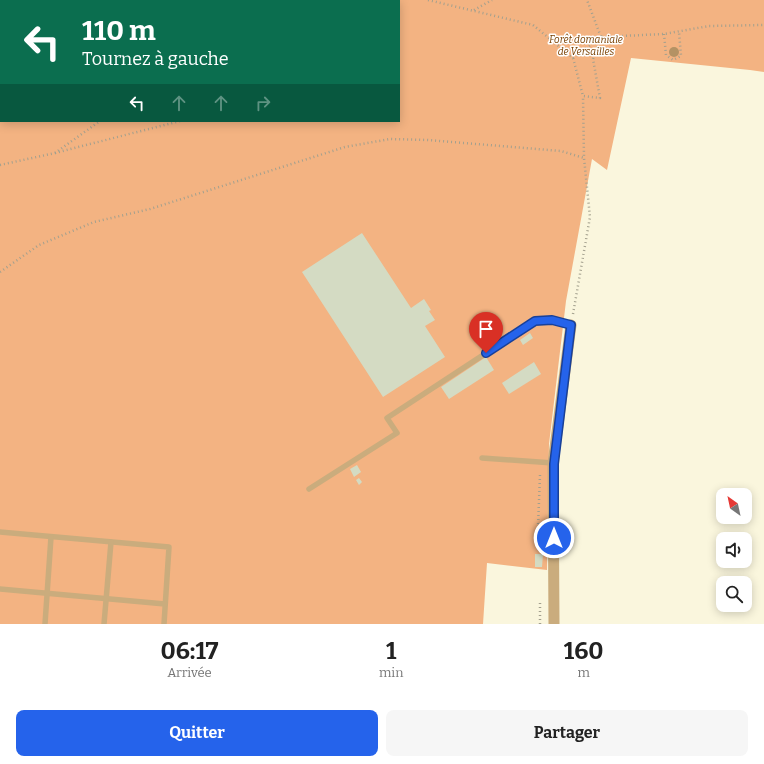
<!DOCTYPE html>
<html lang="fr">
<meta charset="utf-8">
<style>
body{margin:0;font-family:Bitter,serif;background:#f6f6f6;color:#222;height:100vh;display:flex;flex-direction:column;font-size:15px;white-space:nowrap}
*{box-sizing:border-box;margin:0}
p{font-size:13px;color:#767676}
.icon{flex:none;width:22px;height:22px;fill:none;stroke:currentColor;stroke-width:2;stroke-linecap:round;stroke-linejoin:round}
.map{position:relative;height:624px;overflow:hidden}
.drawer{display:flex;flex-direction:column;background:#fff;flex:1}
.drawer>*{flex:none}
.hud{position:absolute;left:0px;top:0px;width:400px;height:122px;box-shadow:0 2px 10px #0003;background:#0b6e4f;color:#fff;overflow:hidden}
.needle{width:26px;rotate:327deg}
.fabs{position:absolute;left:716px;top:488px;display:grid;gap:8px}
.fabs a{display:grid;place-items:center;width:36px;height:36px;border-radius:8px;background:#fff;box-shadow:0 2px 10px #0003;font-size:20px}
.pin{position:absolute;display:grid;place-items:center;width:34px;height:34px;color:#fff;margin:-41px -17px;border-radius:50% 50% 50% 0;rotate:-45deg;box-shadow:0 0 4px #0007}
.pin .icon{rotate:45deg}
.me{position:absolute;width:44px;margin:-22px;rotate:0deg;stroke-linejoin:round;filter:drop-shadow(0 0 3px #0008)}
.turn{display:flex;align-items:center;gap:14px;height:84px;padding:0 16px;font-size:18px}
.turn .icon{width:52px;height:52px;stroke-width:2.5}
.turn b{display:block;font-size:28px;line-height:34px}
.lanes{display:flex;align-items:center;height:38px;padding:0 16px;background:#0003;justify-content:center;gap:20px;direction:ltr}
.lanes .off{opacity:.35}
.eta{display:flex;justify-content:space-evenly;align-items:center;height:68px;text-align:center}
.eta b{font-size:24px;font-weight:700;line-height:28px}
.primary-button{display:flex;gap:8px;margin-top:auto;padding:8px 16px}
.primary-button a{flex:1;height:46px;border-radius:8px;background:#2563eb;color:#fff;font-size:16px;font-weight:700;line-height:46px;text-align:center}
.primary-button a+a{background:#f6f6f6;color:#222}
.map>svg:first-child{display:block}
.green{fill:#f3b382;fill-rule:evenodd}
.building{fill:#d4dbc3}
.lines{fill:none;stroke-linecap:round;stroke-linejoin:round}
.path{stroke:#a3a08e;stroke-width:2.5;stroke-dasharray:1 3;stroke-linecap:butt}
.service{stroke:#caac7d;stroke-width:5.5}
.minor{stroke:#caac7d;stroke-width:11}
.tree{fill:#b49264}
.route-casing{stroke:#184099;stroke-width:10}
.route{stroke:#2563eb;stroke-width:7}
.labels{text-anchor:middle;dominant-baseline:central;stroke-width:3;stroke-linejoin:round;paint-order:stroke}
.park-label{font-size:10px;font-style:italic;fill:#7a4001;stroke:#fff}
</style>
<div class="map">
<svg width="764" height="624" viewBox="0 0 764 624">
<rect width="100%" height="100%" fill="#faf6dd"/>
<path class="green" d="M 0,0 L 764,0 L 764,72 L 750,70 L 631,58 L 607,170 L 592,159 L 566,301 L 549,444 L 547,570 L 487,563 L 483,624 L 0,624 ZM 1,1 L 399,1 L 399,121 L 1,121 Z"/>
<g class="building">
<polygon points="362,233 411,308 424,299 431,310 429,311 435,320 425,326 445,357 383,397 302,272"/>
<polygon points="530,333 533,338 523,345 520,340"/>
<polygon points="486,357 494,370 449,399 441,387"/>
<polygon points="534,362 541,374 509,394 502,383"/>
<polygon points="357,465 361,472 354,477 350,469"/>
<polygon points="359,478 362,482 359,485 356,480"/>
<polygon points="535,554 543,554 542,567 535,567"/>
</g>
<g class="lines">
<g class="path">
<polyline points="428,0 533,25 573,58 583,96 600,98 593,59 601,37 587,0"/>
<polyline points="278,1 283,0"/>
<polyline points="474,10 492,0"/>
<polyline points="664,34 666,55 673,60 681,56 679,32"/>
<polyline points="0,56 1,55"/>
<polyline points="573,58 601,37 664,34 709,26 764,25"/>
<polyline points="55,153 180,121"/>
<polyline points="0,165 55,153 100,121"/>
<polyline points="0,272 39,245 94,222 150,209 345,147 390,139 428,140 561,151 584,158"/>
<polyline points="573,314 590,217 584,158 583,96"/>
<polyline points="540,475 538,527 541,535"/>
<polyline points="540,624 540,603"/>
</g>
<g class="service">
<polyline points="482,458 553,463"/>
<polyline points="309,489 397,433 387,418 535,321 552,320 571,325"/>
<polyline points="0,532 169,547 164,624"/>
<polyline points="0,589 165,604"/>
<polyline points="45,624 51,537"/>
<polyline points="104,624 111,542"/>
</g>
<polyline class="minor" points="554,624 553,463 571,325"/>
</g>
<circle class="tree" cx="674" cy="52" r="5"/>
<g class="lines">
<g class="route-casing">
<polyline id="route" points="486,353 535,321 552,320 571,325 554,464 554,538"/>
</g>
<use href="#route" class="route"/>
</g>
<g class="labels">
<g class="park-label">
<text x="586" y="40">Forêt domaniale<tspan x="586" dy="12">de Versailles</tspan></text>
</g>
</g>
</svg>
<div class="fabs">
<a><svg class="needle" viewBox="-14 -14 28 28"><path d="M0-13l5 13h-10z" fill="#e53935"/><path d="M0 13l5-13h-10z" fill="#767676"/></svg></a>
<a><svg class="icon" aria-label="sound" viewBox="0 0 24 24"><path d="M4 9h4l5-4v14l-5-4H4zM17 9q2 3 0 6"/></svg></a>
<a><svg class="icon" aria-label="search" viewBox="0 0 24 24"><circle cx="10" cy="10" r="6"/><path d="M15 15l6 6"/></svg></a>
</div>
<div class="pin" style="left:486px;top:353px;background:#d93025"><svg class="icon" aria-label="arrive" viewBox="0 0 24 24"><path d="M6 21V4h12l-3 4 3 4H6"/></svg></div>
<svg class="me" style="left:554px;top:538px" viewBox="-20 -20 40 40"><circle r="17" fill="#2563eb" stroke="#fff" stroke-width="3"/><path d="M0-11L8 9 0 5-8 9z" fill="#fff"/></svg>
<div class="hud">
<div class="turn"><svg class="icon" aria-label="left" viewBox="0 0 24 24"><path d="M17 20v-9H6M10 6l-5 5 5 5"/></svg><div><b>110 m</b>Tournez à gauche</div></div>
<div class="lanes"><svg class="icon" aria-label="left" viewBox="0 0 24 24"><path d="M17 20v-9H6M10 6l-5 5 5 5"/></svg><svg class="icon off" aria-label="ahead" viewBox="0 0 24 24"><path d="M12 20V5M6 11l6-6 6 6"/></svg><svg class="icon off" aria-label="ahead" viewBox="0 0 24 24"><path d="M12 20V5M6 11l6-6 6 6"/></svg><svg class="icon off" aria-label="right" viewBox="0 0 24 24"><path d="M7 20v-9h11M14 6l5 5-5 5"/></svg></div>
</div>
</div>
<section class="drawer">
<div class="eta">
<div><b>06:17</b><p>Arrivée</p></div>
<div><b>1</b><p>min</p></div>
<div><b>160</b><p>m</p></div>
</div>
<div class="primary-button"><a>Quitter</a><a>Partager</a></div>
</section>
